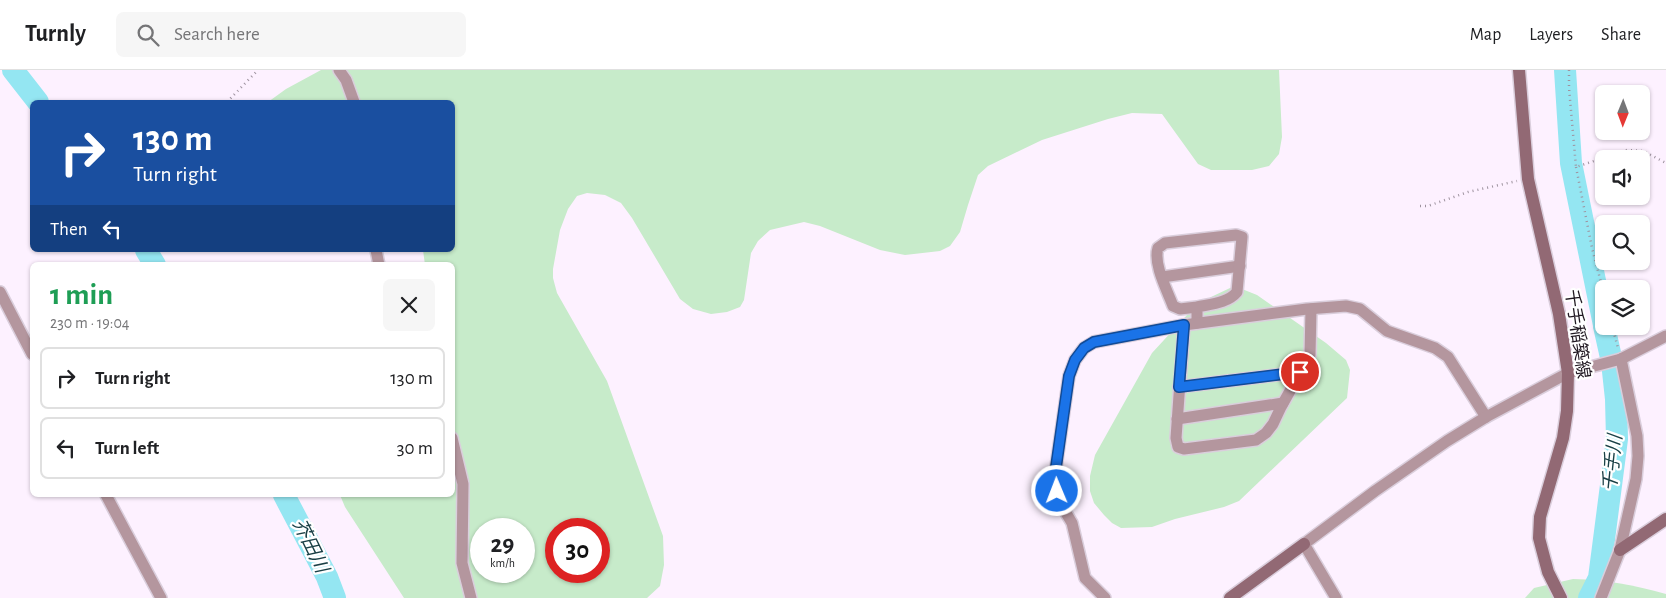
<!DOCTYPE html>
<meta charset="utf-8">
<style>
body{margin:0;font-family:"Alegreya Sans","Noto Sans JP",sans-serif;background:#f6f6f6;color:#202124;height:100vh;display:flex;flex-direction:column;font-size:19px;white-space:nowrap}
*{box-sizing:border-box;margin:0}
p{font-size:16px;color:#757577}
.icon{flex:none;width:28px;height:28px;fill:none;stroke:currentColor;stroke-width:2;stroke-linecap:round;stroke-linejoin:round}
.map{position:relative;flex:1;overflow:hidden}
.panel{position:absolute;left:30px;top:192px;width:425px;height:235px;display:flex;flex-direction:column;background:#fff;border-radius:8px;box-shadow:0 1px 4px #0004}
.panel>*{flex:none}
.guide{position:absolute;left:30px;top:30px;width:425px;height:152px;border-radius:8px;box-shadow:0 1px 4px #0004;background:#1a4fa0;color:#fff;overflow:hidden}
.needle{width:32px;rotate:181deg}
.fabs{position:absolute;left:1595px;top:15px;display:grid;gap:10px}
.fabs a{display:grid;place-items:center;width:55px;height:55px;border-radius:8px;background:#fff;box-shadow:0 1px 4px #0004;font-size:25px}
.speed{position:absolute;left:470px;top:448px;display:flex;gap:10px;font-size:25px;font-weight:700;text-align:center}
.speed>*{display:grid;place-content:center;width:65px;height:65px;border-radius:50%;background:#fff;box-shadow:0 1px 4px #0004;line-height:1}
.speed small{font-size:12px;font-weight:400}
.speed .limit{border:8px solid #d22;background:#fff;color:#111}
.pin{position:absolute;display:grid;place-items:center;width:42px;height:42px;color:#fff;margin:-21px;border:2px solid #fff;border-radius:50%;box-shadow:0 1px 5px #0007}
.me{position:absolute;width:55px;margin:-28px;rotate:359deg;stroke-linejoin:round;filter:drop-shadow(0 0 4px #0008)}
.turn{display:flex;align-items:center;gap:18px;height:105px;padding:0 20px;font-size:22px}
.turn .icon{width:65px;height:65px;stroke-width:2.5}
.turn b{display:block;font-size:35px;line-height:42px}
.then{display:flex;align-items:center;height:48px;padding:0 20px;background:#0003;gap:10px;font-size:19px}
.round{display:grid;place-items:center;flex:none;width:52px;height:52px;border-radius:8px;background:#f6f6f6}
.overview{display:flex;align-items:center;justify-content:space-between;height:85px;padding:0 20px}
h1{font-size:30px;font-weight:700;line-height:38px;color:#1e9e55}
ul{padding:0;list-style:none}
li{display:flex;align-items:center;gap:15px;height:62px;margin:0 10px 8px;padding:0 10px;border:2px solid #e0e0e0;border-radius:8px}
li div{flex:1}
li b{display:block;font-size:19px}
li em{font-style:normal}
header{display:flex;align-items:center;gap:30px;box-sizing:border-box;height:70px;padding:0 25px;background:#fff;border-bottom:1px solid #e0e0e0}
header strong{font-size:24px}
nav{display:flex;gap:28px;margin-inline-start:auto;font-size:18px}
.search{width:350px;height:45px;background:#f6f6f6;display:flex;align-items:center;gap:12px;box-sizing:border-box;padding:0 18px;border-radius:8px;color:#757577;font-size:19px}
.map>svg:first-child{display:block}
.green{fill:#c7ebca;fill-rule:evenodd}
.lines{fill:none;stroke-linecap:round;stroke-linejoin:round}
.river{stroke:#94e6f2;stroke-width:22}
.street-casing{stroke:#dacedc;stroke-width:14}
.secondary-casing{stroke:#dacedc;stroke-width:15}
.path{stroke:#9e939f;stroke-width:2.5;stroke-dasharray:1 4;stroke-linecap:butt}
.street{stroke:#b4969e;stroke-width:11}
.secondary{stroke:#926974;stroke-width:12}
.route-casing{stroke:#114b97;stroke-width:12}
.route{stroke:#1a73e8;stroke-width:9}
.labels{text-anchor:middle;dominant-baseline:central;stroke-width:4.5;stroke-linejoin:round;paint-order:stroke}
.street-label{font-size:18px;fill:#211922;stroke:#fff}
.water-label{font-size:19px;font-style:italic;fill:#1a4046;stroke:#fff}
</style>
<header>
<strong>Turnly</strong>
<div class="search"><svg class="icon" aria-label="search" viewBox="0 0 24 24"><circle cx="10" cy="10" r="6"/><path d="M15 15l6 6"/></svg>Search here</div>
<nav><a>Map</a><a>Layers</a><a>Share</a></nav>
</header>
<div class="map">
<svg width="1666" height="528" viewBox="0 0 1666 528">
<rect width="100%" height="100%" fill="#fdf1ff"/>
<g class="green">
<path d="M 321,0 L 1279,0 L 1282,67 L 1279,84 L 1269,96 L 1252,100 L 1211,100 L 1198,94 L 1162,44 L 1132,43 L 1108,49 L 1042,70 L 988,96 L 978,105 L 968,135 L 960,162 L 950,176 L 940,181 L 905,185 L 880,180 L 820,156 L 804,152 L 770,160 L 758,171 L 751,183 L 744,230 L 740,237 L 727,242 L 711,244 L 693,239 L 680,229 L 632,148 L 621,133 L 605,125 L 587,123 L 577,126 L 568,139 L 560,160 L 553,199 L 553,208 L 557,223 L 607,311 L 663,466 L 664,495 L 660,516 L 647,528 L 404,528 L 345,437 L 340,425 L 452,425 L 452,195 L 425,195 L 423,180 L 452,180 L 452,32 L 268,32 L 286,19 ZM 481,459 L 524,459 L 524,501 L 481,501 ZM 556,459 L 599,459 L 599,501 L 556,501 Z"/>
<polygon points="1230,218 1242,219 1257,225 1326,273 1346,290 1350,300 1347,328 1239,431 1224,437 1175,449 1152,457 1121,458 1112,453 1104,445 1094,433 1090,421 1090,406 1095,385 1152,283 1187,245 1211,227"/>
<path d="M 1573,509 C 1608,510 1633,515 1666,524 L 1666,528 L 1525,528 L 1534,518 Z"/>
</g>
<g class="lines">
<g class="river">
<polyline points="13,0 38,32"/>
<polyline points="1565,0 1571,93 1604,255"/>
<polyline points="146,180 155,195"/>
<polyline points="284,425 327,507 335,528"/>
<polyline points="1589,528 1599,508 1617,369 1616,329 1612,292 1604,256"/>
</g>
<g class="street-casing">
<g id="street">
<polyline points="339,0 346,10 354,32"/>
<polyline points="376,180 379,195"/>
<polyline points="1162,207 1240,196"/>
<polyline points="0,222 32,284"/>
<path d="M 1197,237 L 1180,239 L 1173,236 C 1167,220 1153,194 1158,178 L 1165,173 L 1236,165 L 1242,167 L 1237,222 C 1228,233 1211,234 1197,237 L 1197,253"/>
<polyline points="1184,255 1176,368 1178,377 1184,379 1256,370 1266,363 1273,354 1281,337 1310,285 1311,239"/>
<polyline points="1179,317 1301,302"/>
<polyline points="1177,349 1283,333"/>
<polyline points="452,368 463,414 462,493 471,528"/>
<polyline points="106,425 161,528"/>
<polyline points="1105,528 1085,508 1072,453 1059,431 1054,411 1069,306 1075,290 1084,278 1094,272 1184,255 1307,239 1346,236 1360,239 1387,261 1435,278 1448,287 1486,347"/>
<polyline points="1336,528 1304,474 1375,421 1447,371 1486,347 1568,303 1621,289 1666,266"/>
<polyline points="1601,528 1620,480 1636,409 1638,386 1637,366 1621,289"/>
</g>
</g>
<g class="secondary-casing">
<g id="secondary">
<polyline points="1519,0 1528,109 1559,244 1568,303 1567,341 1563,368 1540,447 1539,468 1548,502 1561,528"/>
<polyline points="1620,480 1666,449"/>
<polyline points="1230,528 1304,474"/>
</g>
</g>
<g class="path">
<polyline points="1569,0 1569,18 1576,97 1627,80 1643,81 1666,93"/>
<polyline points="227,32 258,0"/>
<polyline points="1576,97 1592,178 1604,224"/>
<polyline points="1420,136 1428,136 1468,122 1517,111"/>
<polyline points="1612,256 1618,278"/>
</g>
<use href="#street" class="street"/>
<use href="#secondary" class="secondary"/>
</g>
<g class="lines">
<g class="route-casing">
<polyline id="route" points="1057,421 1054,411 1069,306 1075,290 1084,278 1094,272 1184,255 1179,317 1300,302"/>
</g>
<use href="#route" class="route"/>
</g>
<g class="labels">
<g class="street-label">
<text transform="translate(1577 264) rotate(82)">千手稲築線</text>
</g>
<g class="water-label">
<text transform="translate(1613 393) rotate(-84)">千手川</text>
<text transform="translate(310 476) rotate(64)">芥田川</text>
</g>
</g>
</svg>
<div class="fabs">
<a><svg class="needle" viewBox="-14 -14 28 28"><path d="M0-13l5 13h-10z" fill="#e53935"/><path d="M0 13l5-13h-10z" fill="#757577"/></svg></a>
<a><svg class="icon" aria-label="sound" viewBox="0 0 24 24"><path d="M4 9h4l5-4v14l-5-4H4zM17 9q2 3 0 6"/></svg></a>
<a><svg class="icon" aria-label="search" viewBox="0 0 24 24"><circle cx="10" cy="10" r="6"/><path d="M15 15l6 6"/></svg></a>
<a><svg class="icon" aria-label="layers" viewBox="0 0 24 24"><path d="M12 4l9 5-9 5-9-5zM3 14l9 5 9-5"/></svg></a>
</div>
<div class="speed"><div>29<small>km/h</small></div><div class="limit">30</div></div>
<div class="pin" style="left:1300px;top:302px;background:#d93025"><svg class="icon" aria-label="arrive" viewBox="0 0 24 24"><path d="M6 21V4h12l-3 4 3 4H6"/></svg></div>
<svg class="me" style="left:1057px;top:421px" viewBox="-20 -20 40 40"><circle r="17" fill="#1a73e8" stroke="#fff" stroke-width="3"/><path d="M0-11L8 9 0 5-8 9z" fill="#fff"/></svg>
<div class="guide">
<div class="turn"><svg class="icon" aria-label="right" viewBox="0 0 24 24"><path d="M7 20v-9h11M14 6l5 5-5 5"/></svg><div><b>130 m</b>Turn right</div></div>
<div class="then">Then<svg class="icon" aria-label="left" viewBox="0 0 24 24"><path d="M17 20v-9H6M10 6l-5 5 5 5"/></svg></div>
</div>
<section class="panel">
<div class="overview"><div><h1>1 min</h1><p>230 m · 19:04</p></div><a class="round"><svg class="icon" aria-label="close" viewBox="0 0 24 24"><path d="M6 6l12 12M18 6L6 18"/></svg></a></div>
<ul>
<li><svg class="icon" aria-label="right" viewBox="0 0 24 24"><path d="M7 20v-9h11M14 6l5 5-5 5"/></svg><div><b>Turn right</b></div><em>130 m</em></li>
<li><svg class="icon" aria-label="left" viewBox="0 0 24 24"><path d="M17 20v-9H6M10 6l-5 5 5 5"/></svg><div><b>Turn left</b></div><em>30 m</em></li>
</ul>
</section>
</div>
